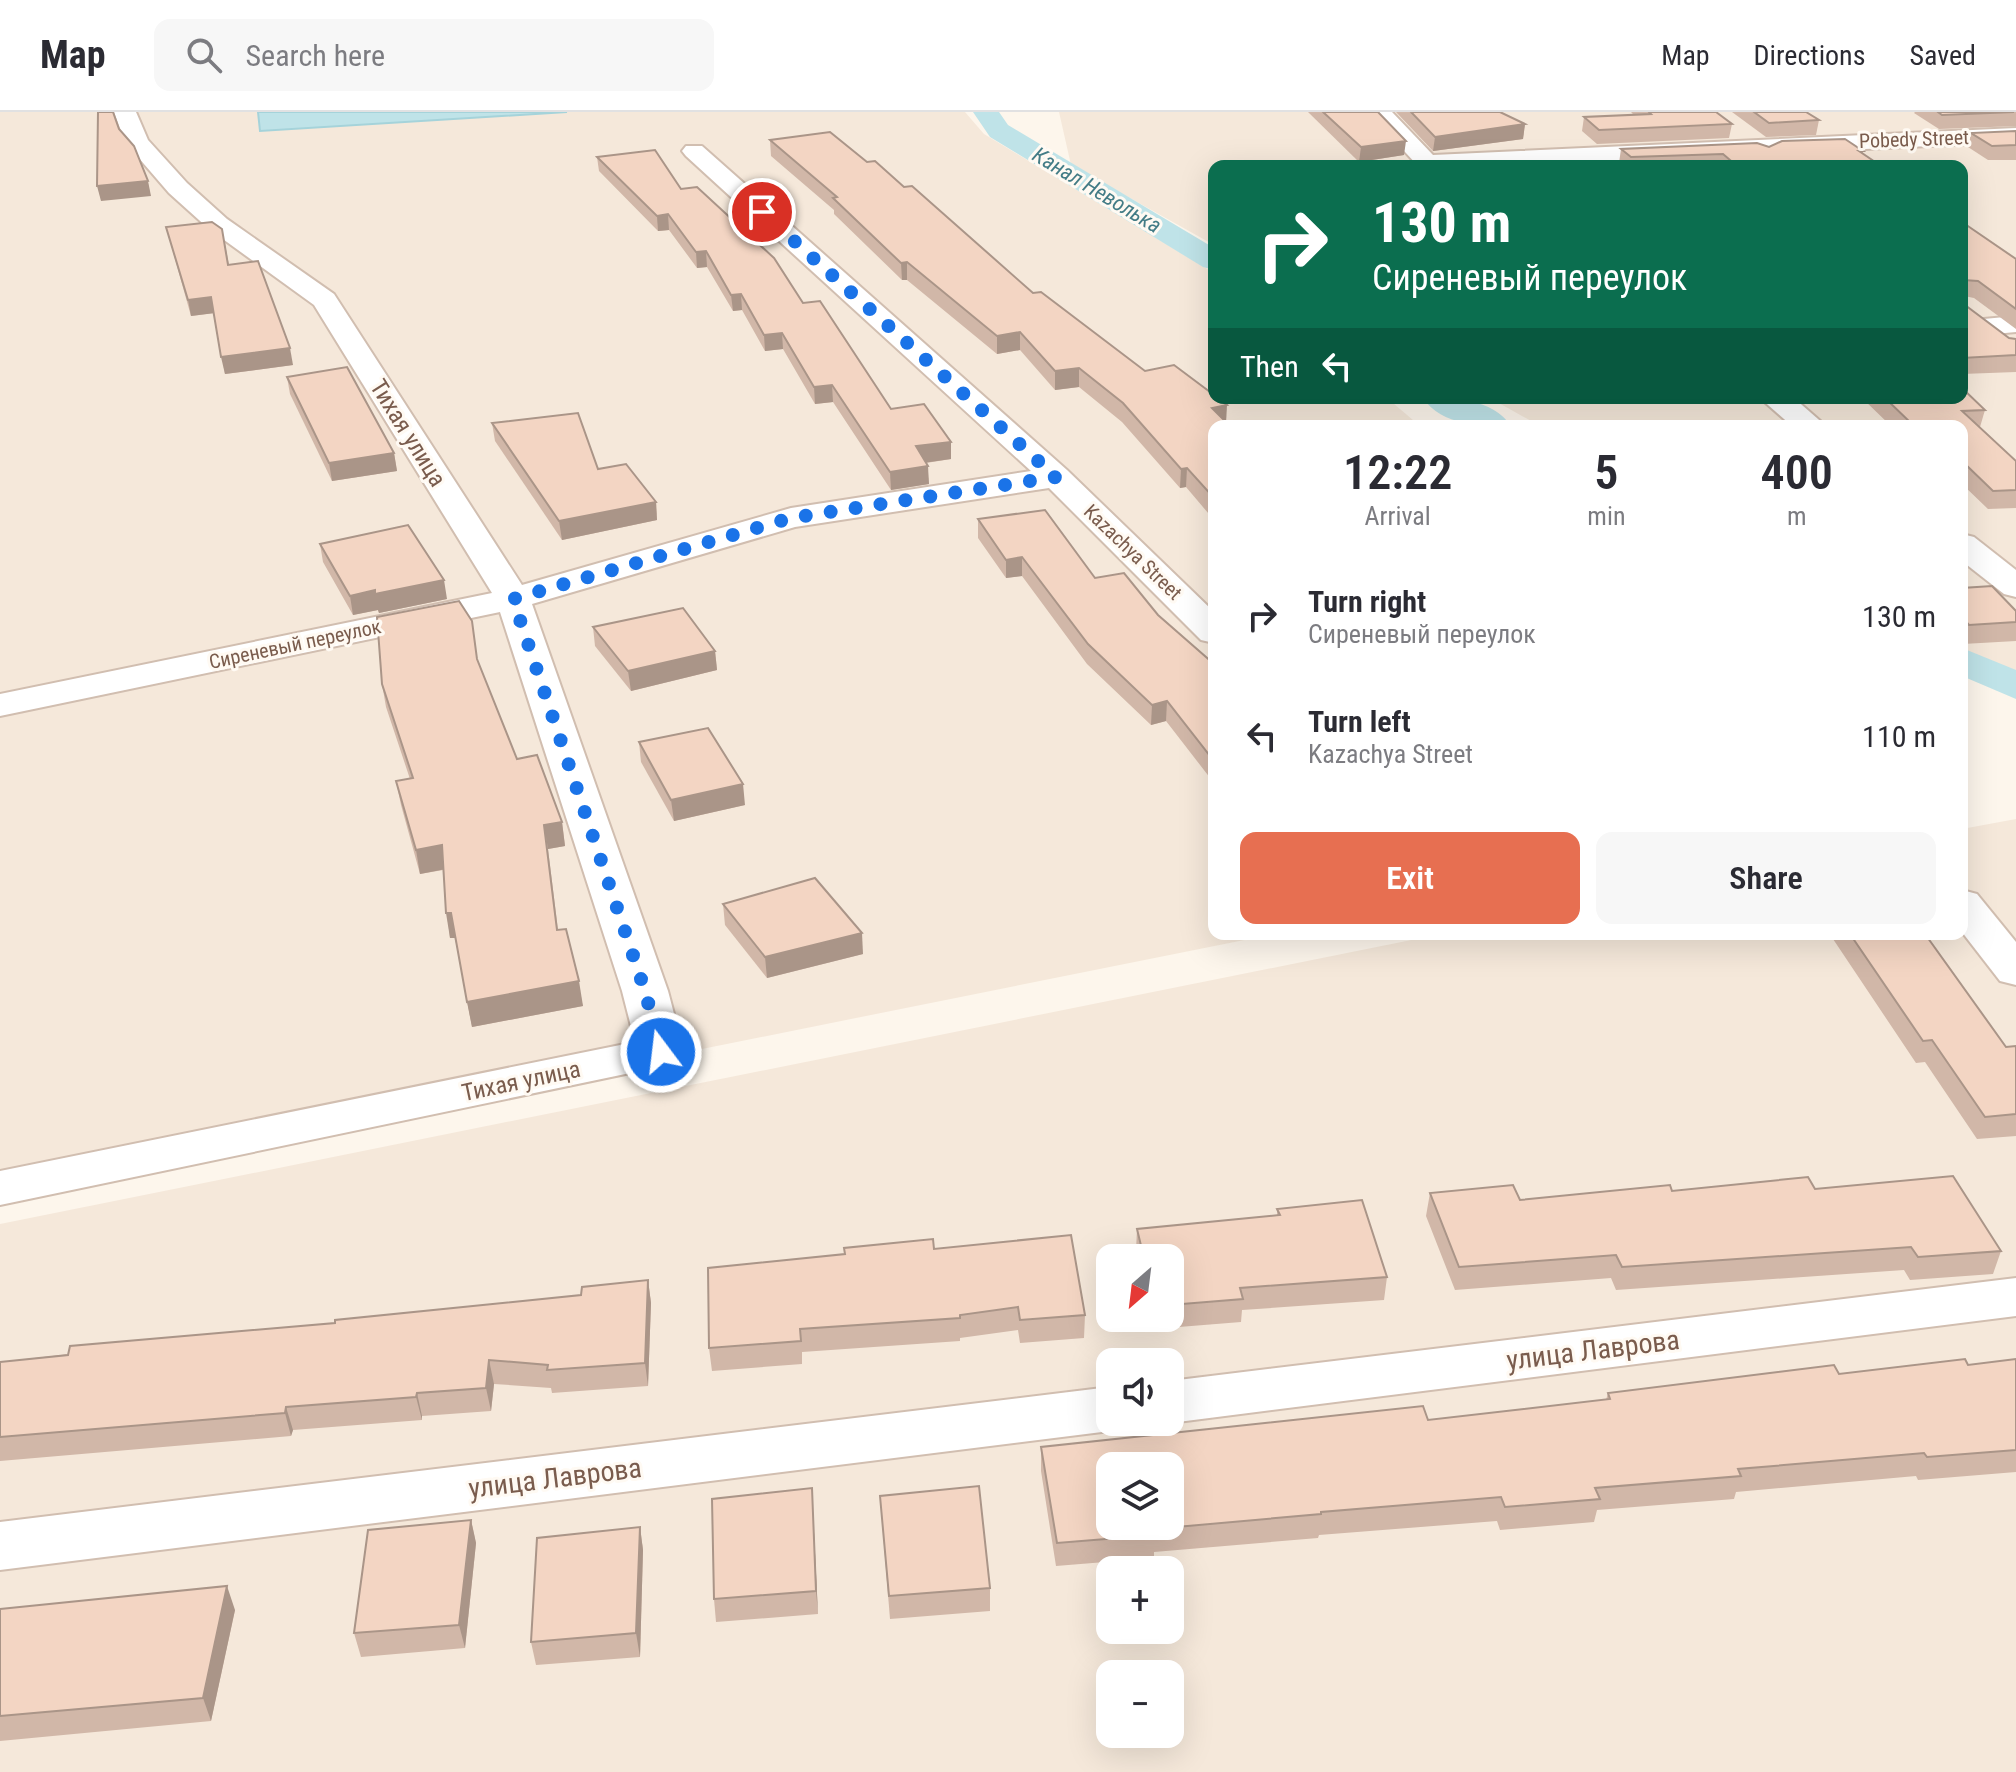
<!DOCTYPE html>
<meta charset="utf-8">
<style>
body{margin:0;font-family:"Roboto Condensed",sans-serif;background:#f7f7f7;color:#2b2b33;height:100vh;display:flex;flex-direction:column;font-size:30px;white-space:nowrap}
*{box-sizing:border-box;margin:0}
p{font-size:26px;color:#7c7c81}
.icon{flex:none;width:44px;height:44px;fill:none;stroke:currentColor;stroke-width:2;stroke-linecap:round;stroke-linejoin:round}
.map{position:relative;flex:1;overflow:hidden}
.drawer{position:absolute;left:1208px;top:308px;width:760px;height:520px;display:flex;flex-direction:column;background:#fff;border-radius:16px;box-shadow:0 8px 32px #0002}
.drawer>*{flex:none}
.guide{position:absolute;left:1208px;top:48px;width:760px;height:244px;border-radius:16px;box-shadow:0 8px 32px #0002;background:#0b6e4f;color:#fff;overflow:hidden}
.needle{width:52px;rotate:208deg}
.tools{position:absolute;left:1096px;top:1132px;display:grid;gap:16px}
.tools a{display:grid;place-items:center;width:88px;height:88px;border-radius:16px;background:#fff;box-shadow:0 8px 32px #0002;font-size:40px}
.pin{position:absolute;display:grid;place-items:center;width:68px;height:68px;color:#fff;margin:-34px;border:4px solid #fff;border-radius:50%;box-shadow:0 2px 8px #0007}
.me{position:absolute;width:88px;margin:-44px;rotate:345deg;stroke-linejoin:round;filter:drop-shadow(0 0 6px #0008)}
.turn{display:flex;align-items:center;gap:28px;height:168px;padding:0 32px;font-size:36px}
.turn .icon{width:104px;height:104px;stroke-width:2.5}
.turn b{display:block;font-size:56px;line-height:68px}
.then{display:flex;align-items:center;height:76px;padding:0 32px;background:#0003;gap:16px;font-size:30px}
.eta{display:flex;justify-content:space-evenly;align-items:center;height:136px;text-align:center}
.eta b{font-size:48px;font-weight:600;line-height:56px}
.action{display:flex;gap:16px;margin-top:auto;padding:16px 32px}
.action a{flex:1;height:92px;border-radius:16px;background:#e76f51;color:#fff;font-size:32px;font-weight:600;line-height:92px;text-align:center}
.action a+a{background:#f7f7f7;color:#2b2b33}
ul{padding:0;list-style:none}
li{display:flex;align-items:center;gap:24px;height:120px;padding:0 32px}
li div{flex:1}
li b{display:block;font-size:30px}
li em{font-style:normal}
header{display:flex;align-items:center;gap:48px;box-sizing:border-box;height:112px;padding:0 40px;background:#fff;border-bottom:2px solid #e1e1e2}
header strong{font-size:38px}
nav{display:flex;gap:44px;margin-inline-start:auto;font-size:28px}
.search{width:560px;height:72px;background:#f7f7f7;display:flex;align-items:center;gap:20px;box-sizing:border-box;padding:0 28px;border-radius:16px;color:#7c7c81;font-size:30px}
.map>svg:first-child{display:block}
.residential{fill:#f5e8da;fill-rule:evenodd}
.water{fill:#bfe3e8;stroke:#a5d3da;stroke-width:2}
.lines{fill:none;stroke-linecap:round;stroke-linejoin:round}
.canal{fill:#bfe3e8;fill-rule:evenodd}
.minor-casing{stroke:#d1beb0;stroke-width:4}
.minor{fill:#fff;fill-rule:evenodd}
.wall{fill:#d1b7a8}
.shaded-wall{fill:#aa9588}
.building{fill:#f3d5c3;stroke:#aa9588;stroke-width:2;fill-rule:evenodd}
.route{stroke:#1a73e8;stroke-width:14;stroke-dasharray:0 25.2}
.labels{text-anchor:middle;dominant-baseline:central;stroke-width:6;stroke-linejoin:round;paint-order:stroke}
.far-street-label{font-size:20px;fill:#7a5c4d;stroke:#fffaf3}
.far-water-label{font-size:22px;font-style:italic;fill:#437c86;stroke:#fffaf3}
.street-label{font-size:24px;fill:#7a5c4d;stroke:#fffaf3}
.near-street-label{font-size:28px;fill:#7a5c4d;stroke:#fffaf3}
</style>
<header>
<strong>Map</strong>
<div class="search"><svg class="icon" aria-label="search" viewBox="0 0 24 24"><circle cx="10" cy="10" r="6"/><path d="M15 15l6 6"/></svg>Search here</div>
<nav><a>Map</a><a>Directions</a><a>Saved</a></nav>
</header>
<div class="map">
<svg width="2016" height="1660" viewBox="0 0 2016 1660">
<rect width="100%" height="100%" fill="#fdf6ec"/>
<g class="residential">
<polygon points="0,0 965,0 984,22 1214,161 1214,286 1387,286 1420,314 1214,314 1214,822 1274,822 0,1078"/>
<polygon points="1059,0 2016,0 2016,578 1962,548 1962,314 1540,314 1490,286 1962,286 1962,54 1214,54 1214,133 1071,53"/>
<path d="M 2016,707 L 2016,1660 L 0,1660 L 0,1112 L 1441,822 L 1962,822 L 1962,717 ZM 1110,1146 L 1170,1146 L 1170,1206 L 1110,1206 ZM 1110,1250 L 1170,1250 L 1170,1310 L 1110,1310 ZM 1110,1354 L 1170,1354 L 1170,1414 L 1110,1414 ZM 1110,1458 L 1170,1458 L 1170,1518 L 1110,1518 ZM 1110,1562 L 1170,1562 L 1170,1622 L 1110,1622 Z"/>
</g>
<polygon class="water" points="258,0 567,0 260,19"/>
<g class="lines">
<g class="canal">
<polygon points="973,0 999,0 1008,13 1214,136 1214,158 1203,155 990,25"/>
<path d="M 1423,286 C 1453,286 1492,286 1511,314 C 1481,314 1442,314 1423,286 Z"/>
<polygon points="1962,536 2016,558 2016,587 1962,564"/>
</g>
<g class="minor-casing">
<g id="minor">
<polygon points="114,0 136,0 148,28 187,71 227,107 334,182 522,473 791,396 1031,359 686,44 682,39 686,34 702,34 1067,358 1214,500 1214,531 1201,528 1049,376 795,415 532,492 668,879 684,940 678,951 0,1093 0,1059 635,930 622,879 500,500 0,604 0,582 492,481 314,193 209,117 169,81 125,30"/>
<polygon points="1368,0 1392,0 1433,43 2016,16 2016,30 1495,54 1418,54"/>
<polygon points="2016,204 2016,220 1962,225 1962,209"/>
<polygon points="1760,286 1794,286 1826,314 1792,314"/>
<polygon points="1962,422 1974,425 2016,458 2016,485 2004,482 1962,449"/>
<polygon points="1962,778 1977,782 2016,830 2016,873 2000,869 1962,820"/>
<polygon points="2016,1166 2016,1204 1170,1311 1166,1310 1170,1310 1170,1269"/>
<polygon points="1110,1275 1110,1310 1131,1310 1110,1319 0,1458 0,1410"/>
</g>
</g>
<use href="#minor" class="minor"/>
</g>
<g class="wall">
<polygon points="1308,0 1378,0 1404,43 1359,50"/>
<polygon points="1396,0 1500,0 1525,12 1523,27 1433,39"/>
<polygon points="1631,0 1716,0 1732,12 1729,26 1597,32 1582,19 1584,5 1634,3"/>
<polygon points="1732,0 1806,0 1819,8 1816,23 1766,25"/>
<polygon points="1915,0 2016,0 2016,14 1939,17 1914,1"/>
<polygon points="2016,19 2016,48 1988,48 1968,35 1971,21"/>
<polygon points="770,28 867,50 904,75 1033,181 1214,314 1214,408 1186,375 1180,376 1122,310 1079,275 1055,278 1020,238 997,242 907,168 902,168 834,102 834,98 771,44"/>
<polygon points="1769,35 1863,39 1863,42 1881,54 1622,54 1619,51 1621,37"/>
<polygon points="597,45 681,77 803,191 891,297 951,347 926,351 929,372 891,378 833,290 815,292 783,237 765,239 742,198 733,199 707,155 697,156 669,118 658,119 599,59"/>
<polygon points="1962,110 2016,147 2016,217 1974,186 1964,184 1965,193 2009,226 2016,227 2016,260 1962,262"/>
<polygon points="166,115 225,132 229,153 293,253 225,262 214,201 191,204"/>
<polygon points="287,265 394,341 397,359 332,369 290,282"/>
<polygon points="1862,286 1962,286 1985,298 1980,315 2016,349 2016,396 1988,397 1962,372 1962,314 1891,314"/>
<polygon points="492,311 598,357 656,390 657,408 562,428 495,329"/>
<polygon points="978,407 1095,466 1158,503 1214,552 1214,671 1166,609 1151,613 1087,552 1022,464 1006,466 978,426"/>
<polygon points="320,432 447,487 379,501 378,498 353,503 323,450"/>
<polygon points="1962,476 2016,499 2016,529 1963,532 1962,531"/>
<polygon points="593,515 715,539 717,558 631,579 595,534"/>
<polygon points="478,549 517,647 562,710 565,734 548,737 558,818 583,894 472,915 455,826 450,826 443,758 420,762 401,693 396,669 410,667 386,595 382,572"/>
<polygon points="639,630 745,693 674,709 641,650"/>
<polygon points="1214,674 1214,697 1212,695"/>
<polygon points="723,792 863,842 767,866 725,813"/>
<polygon points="1834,822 1925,822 2006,935 2016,934 2016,1024 1977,1027 1925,950 1916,951 1833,827"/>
<polygon points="1815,1077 2001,1139 1993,1162 1910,1168 1904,1158 1616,1178 1611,1166 1455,1178 1426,1104 1430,1081 1520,1088 1672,1079"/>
<polygon points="1277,1097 1387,1165 1384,1188 1242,1198 1241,1210 1154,1217 1151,1206 1170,1206 1170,1146 1137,1146 1136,1139 1137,1117 1277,1103"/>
<polygon points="934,1137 1085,1203 1084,1226 1020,1231 1018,1218 960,1226 960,1229 802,1240 802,1252 712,1259 709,1236"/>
<polygon points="648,1168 651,1191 648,1274 552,1281 551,1276 494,1272 491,1299 422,1304 422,1308 293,1318 291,1324 0,1349 0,1250 581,1183"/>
<polygon points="2016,1247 2016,1360 1918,1368 1916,1364 1736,1380 1734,1387 1597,1398 1594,1410 1500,1418 1497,1409 1319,1423 1318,1426 1154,1440 1154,1446 1056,1454 1041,1359 1041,1335 1428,1308 1606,1288 1608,1281 1839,1262 1968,1253"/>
<polygon points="812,1376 818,1502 716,1510 714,1487"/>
<polygon points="880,1384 990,1476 990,1499 890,1507"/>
<polygon points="471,1408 476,1431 465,1536 361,1545 354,1521"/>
<polygon points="640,1415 643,1438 640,1545 536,1553 531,1530"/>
<polygon points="0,1497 235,1498 211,1609 0,1629"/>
</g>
<g class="shaded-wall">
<polygon points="1525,12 1523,27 1433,39 1435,25"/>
<polygon points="1406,29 1404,43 1359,50 1361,35"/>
<polygon points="148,69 151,84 101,89 97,74"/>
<polygon points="668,102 669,118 658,119 657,104"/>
<polygon points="706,139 707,155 697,156 696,140"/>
<polygon points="907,150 907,168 902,168 901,151"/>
<polygon points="741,182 742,198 733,199 731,183"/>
<polygon points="211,185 215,201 191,204 188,188"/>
<polygon points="1020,220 1020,238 997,242 997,224"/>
<polygon points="782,221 783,237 765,239 764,223"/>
<polygon points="290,236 293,253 225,262 221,245"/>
<polygon points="1079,256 1079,275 1055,278 1055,259"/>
<polygon points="832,273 833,290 815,292 814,275"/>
<polygon points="1227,293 1226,312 1212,296"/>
<polygon points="951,330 951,347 916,352 916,334"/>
<polygon points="394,341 397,359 332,369 329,351"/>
<polygon points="928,354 929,372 891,378 890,360"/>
<polygon points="1187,356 1186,375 1180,376 1181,357"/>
<polygon points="656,390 657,408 562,428 559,409"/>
<polygon points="1022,445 1022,464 1006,466 1006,448"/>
<polygon points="444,468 447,487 379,501 378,498 353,503 350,484 375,478"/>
<polygon points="715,539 717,558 631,579 628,559"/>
<polygon points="1167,589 1166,609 1151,613 1152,593"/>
<polygon points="743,672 745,693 674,709 671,688"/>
<polygon points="562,710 565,734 548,737 544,713"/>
<polygon points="442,733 446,757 420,762 416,738"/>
<polygon points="446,801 451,801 455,826 450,826"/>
<polygon points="862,821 863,842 767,866 765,845"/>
<polygon points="579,869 583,894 472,915 467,890"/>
<polygon points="648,1168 651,1191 648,1274 645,1251"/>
<polygon points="489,1248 494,1272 491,1299 486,1276"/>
<polygon points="417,1281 422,1304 422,1308 416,1285"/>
<polygon points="286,1295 293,1318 291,1324 285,1301"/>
<polygon points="812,1376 813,1400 818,1502 816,1479"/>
<polygon points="471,1408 476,1431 465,1536 459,1513"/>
<polygon points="640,1415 643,1438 640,1545 636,1521"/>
<polygon points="227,1474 235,1498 211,1609 203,1586"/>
</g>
<g class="building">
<polygon points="98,0 113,0 119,17 134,34 148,69 97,74"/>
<polygon points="1323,0 1378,0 1406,29 1361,35"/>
<polygon points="1411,0 1500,0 1525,12 1435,25"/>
<polygon points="1649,0 1716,0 1732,12 1599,18 1584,5 1651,2"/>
<polygon points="1754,0 1806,0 1819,8 1769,11"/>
<polygon points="1938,0 2014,0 1942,3"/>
<polygon points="2016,19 2016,33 1992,34 1971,21"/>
<polygon points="830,20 867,50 875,49 904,75 912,74 1033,181 1041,180 1145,259 1174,253 1214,283 1214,286 1218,286 1227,293 1212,296 1230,314 1214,314 1214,386 1187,356 1181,357 1123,291 1079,256 1055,259 1020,220 997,224 907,150 901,151 833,86 837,85 770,28"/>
<polygon points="1845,27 1863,39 1859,39 1881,54 1737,54 1723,42 1631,45 1621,37 1757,31 1769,35 1782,29"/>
<polygon points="655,38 681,77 697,75 774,146 803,191 820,189 891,297 924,292 951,330 916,334 928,354 890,360 832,273 814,275 782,221 764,223 741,182 731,183 706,139 696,140 668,102 657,104 597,45"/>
<polygon points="212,110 222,117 228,153 258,149 290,236 221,245 211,185 188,188 166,115"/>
<polygon points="1962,110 2016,147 2016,197 1978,169 1964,168 1965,193 2009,226 2016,227 2016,243 1962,246"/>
<polygon points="347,255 394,341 329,351 287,265"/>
<polygon points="1962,276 1985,298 1962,299 2016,349 2016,378 1993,379 1962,349 1962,314 1914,314 1885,286 1962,286"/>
<polygon points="578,301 598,357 626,352 656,390 559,409 492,311"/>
<polygon points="1045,398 1095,466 1124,461 1158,503 1214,552 1214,649 1167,589 1152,593 1088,532 1022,445 1006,448 978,407"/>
<polygon points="408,413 444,468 375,482 375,478 350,484 320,432"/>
<polygon points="1992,474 2016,499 2016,510 1969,513 1962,505 1962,476"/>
<polygon points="459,489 472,509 477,547 517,647 537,643 562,710 544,713 557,818 566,817 579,869 467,890 451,801 446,801 442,733 416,738 396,669 413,666 382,572 377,505"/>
<polygon points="683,496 715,539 628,559 593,515"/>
<polygon points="708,616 743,672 671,688 639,630"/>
<polygon points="815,766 862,821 765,845 723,792"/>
<polygon points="1850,822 1925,822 2006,935 2016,934 2016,1002 1985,1005 1932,928 1923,929"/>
<polygon points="1953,1064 2001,1139 1918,1145 1911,1135 1622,1155 1616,1143 1459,1155 1430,1081 1513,1073 1520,1088 1670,1073 1672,1079 1808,1065 1815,1077"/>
<polygon points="1362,1088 1387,1165 1240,1176 1243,1187 1170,1193 1170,1146 1144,1146 1137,1117 1280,1103 1277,1097"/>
<polygon points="1071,1123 1085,1203 1020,1208 1018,1195 960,1203 960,1206 800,1217 801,1229 709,1236 708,1156 845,1142 844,1136 933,1127 934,1137"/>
<polygon points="648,1168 645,1251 547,1258 548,1253 489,1248 486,1276 417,1281 416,1285 286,1295 285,1301 0,1325 0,1250 68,1243 70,1234 335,1211 335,1208 581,1183 582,1175"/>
<path d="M 1965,1247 L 1968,1253 L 2016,1247 L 2016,1338 L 1927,1345 L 1924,1341 L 1738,1357 L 1741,1364 L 1595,1376 L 1600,1387 L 1505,1395 L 1501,1385 L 1321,1400 L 1321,1402 L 1154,1417 L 1155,1423 L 1057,1431 L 1041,1335 L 1423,1294 L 1428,1308 L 1610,1287 L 1608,1281 L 1834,1253 L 1839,1262 ZM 1110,1354 L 1170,1354 L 1170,1414 L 1110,1414 Z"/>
<polygon points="979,1374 990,1476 889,1484 880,1384"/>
<polygon points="812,1376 816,1479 714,1487 712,1387"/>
<polygon points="471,1408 459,1513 354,1521 368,1418"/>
<polygon points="640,1415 636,1521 531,1530 537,1426"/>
<polygon points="227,1474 203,1586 0,1604 0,1497"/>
</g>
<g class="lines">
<polyline class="route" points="661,940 645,879 513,487 791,406 1056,365 762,100"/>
</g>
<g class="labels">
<g class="far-street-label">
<text transform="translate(1914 27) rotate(-2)">Pobedy Street</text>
<text transform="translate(1133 440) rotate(44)">Kazachya Street</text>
<text transform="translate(295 532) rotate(-12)">Сиреневый переулок</text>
</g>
<g class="far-water-label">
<text transform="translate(1097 78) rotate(31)">Канал Неволька</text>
</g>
<g class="street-label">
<text transform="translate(408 321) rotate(58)">Тихая улица</text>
<text transform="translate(521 969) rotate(-12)">Тихая улица</text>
</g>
<g class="near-street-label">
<text transform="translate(1593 1238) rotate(-7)">улица Лаврова</text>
<text transform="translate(555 1366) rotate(-7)">улица Лаврова</text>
</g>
</g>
</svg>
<div class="tools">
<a><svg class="needle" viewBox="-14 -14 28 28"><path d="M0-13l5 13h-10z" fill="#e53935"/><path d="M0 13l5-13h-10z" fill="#7c7c81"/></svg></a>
<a><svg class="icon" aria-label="sound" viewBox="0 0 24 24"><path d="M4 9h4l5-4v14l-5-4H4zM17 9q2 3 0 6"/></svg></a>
<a><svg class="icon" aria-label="layers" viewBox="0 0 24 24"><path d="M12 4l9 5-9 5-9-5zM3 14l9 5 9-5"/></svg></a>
<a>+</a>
<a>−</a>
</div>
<div class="pin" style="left:762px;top:100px;background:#d93025"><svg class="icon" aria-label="arrive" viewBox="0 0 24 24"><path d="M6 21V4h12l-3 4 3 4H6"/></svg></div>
<svg class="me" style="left:661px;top:940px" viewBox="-20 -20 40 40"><circle r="17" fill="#1a73e8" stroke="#fff" stroke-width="3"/><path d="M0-11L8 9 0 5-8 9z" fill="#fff"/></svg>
<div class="guide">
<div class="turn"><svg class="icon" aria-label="right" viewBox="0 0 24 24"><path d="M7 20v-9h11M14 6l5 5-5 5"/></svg><div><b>130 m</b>Сиреневый переулок</div></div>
<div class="then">Then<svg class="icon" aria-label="left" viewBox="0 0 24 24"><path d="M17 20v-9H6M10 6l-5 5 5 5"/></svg></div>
</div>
<section class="drawer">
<div class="eta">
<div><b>12:22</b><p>Arrival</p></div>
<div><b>5</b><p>min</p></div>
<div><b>400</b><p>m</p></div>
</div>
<ul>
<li><svg class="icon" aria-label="right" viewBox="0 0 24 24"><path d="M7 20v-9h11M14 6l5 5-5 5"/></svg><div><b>Turn right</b><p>Сиреневый переулок</p></div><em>130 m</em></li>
<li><svg class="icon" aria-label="left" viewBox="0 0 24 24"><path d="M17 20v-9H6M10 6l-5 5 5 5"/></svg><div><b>Turn left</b><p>Kazachya Street</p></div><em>110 m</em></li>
</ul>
<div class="action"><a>Exit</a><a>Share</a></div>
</section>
</div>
